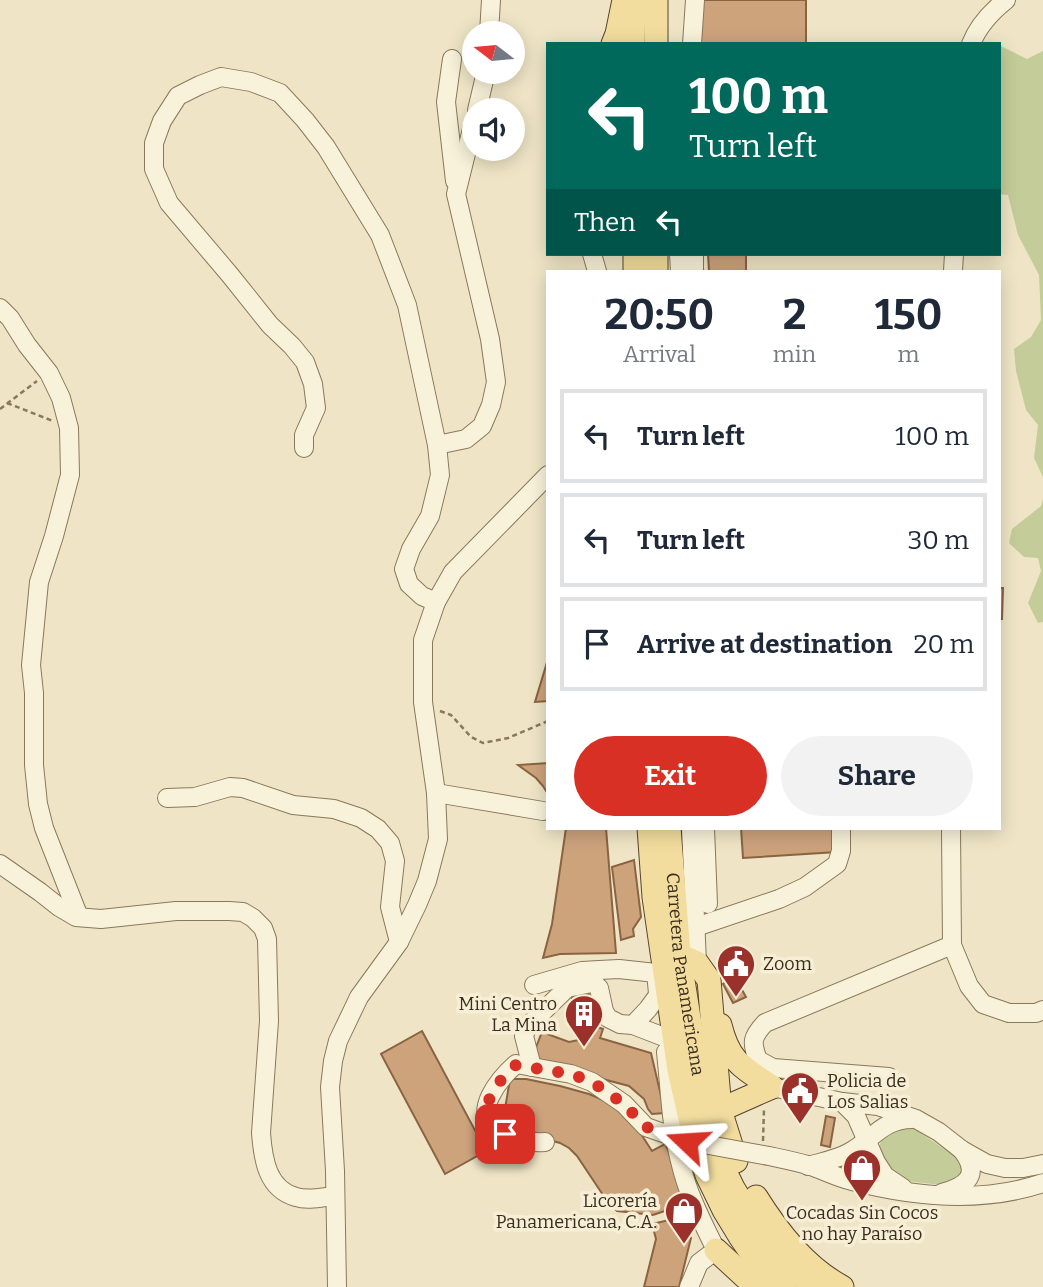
<!DOCTYPE html>
<meta charset="utf-8">
<style>
body{margin:0;font-family:Bitter,serif;background:#f2f2f3;color:#1f2937;height:100vh;display:flex;flex-direction:column;font-size:26px;white-space:nowrap}
*{box-sizing:border-box;margin:0}
p{font-size:23px;color:#747a83}
.icon{flex:none;width:38px;height:38px;fill:none;stroke:currentColor;stroke-width:2;stroke-linecap:round;stroke-linejoin:round}
.map{position:relative;flex:1;overflow:hidden}
.panel{position:absolute;left:546px;top:270px;width:455px;height:560px;display:flex;flex-direction:column;background:#fff;border-radius:0px;box-shadow:0 4px 18px #0003}
.panel>*{flex:none}
.top-card{position:absolute;left:546px;top:42px;width:455px;height:214px;border-radius:0px;box-shadow:0 4px 18px #0003;background:#00695c;color:#fff;overflow:hidden}
.needle{width:46px;rotate:286deg}
.controls{position:absolute;left:462px;top:21px;display:grid;gap:14px}
.controls a{display:grid;place-items:center;width:63px;height:63px;border-radius:50%;background:#fff;box-shadow:0 4px 18px #0003;font-size:35px}
.pin{position:absolute;display:grid;place-items:center;width:60px;height:60px;color:#fff;margin:-30px;border-radius:14px;box-shadow:0 4px 10px #0006}
.me{position:absolute;width:77px;margin:-38px;rotate:290deg;stroke-linejoin:round;filter:drop-shadow(0 0 5px #0008)}
.turn{display:flex;align-items:center;gap:24px;height:147px;padding:0 28px;font-size:32px}
.turn .icon{width:91px;height:91px;stroke-width:2.5}
.turn b{display:block;font-size:49px;line-height:60px}
.then{display:flex;align-items:center;height:66px;padding:0 28px;background:#0003;gap:14px;font-size:26px}
.eta{display:flex;justify-content:space-evenly;align-items:center;height:119px;text-align:center}
.eta b{font-size:42px;font-weight:700;line-height:49px}
.action{display:flex;gap:14px;margin-top:auto;padding:14px 28px}
.action a{flex:1;height:80px;border-radius:42px;background:#d93025;color:#fff;font-size:28px;font-weight:700;line-height:80px;text-align:center}
.action a+a{background:#f2f2f3;color:#1f2937}
ul{padding:0;list-style:none}
li{display:flex;align-items:center;gap:21px;height:94px;margin:0 14px 10px;padding:0 14px;border:4px solid #e0e1e3;border-radius:0px}
li div{flex:1}
li b{display:block;font-size:26px}
li em{font-style:normal}
.map>svg:first-child{display:block}
.green{fill:#c4cd99}
.building{fill:#cda37c;stroke:#8a6341;stroke-width:2}
.lines{fill:none;stroke-linecap:round;stroke-linejoin:round}
.minor-casing{stroke:#8a785b;stroke-width:20}
.major-casing{stroke:#58452f;stroke-width:25}
.path{stroke:#8a785b;stroke-width:2.5;stroke-dasharray:5 3.5;stroke-linecap:butt}
.minor{stroke:#f9f2da;stroke-width:18}
.major{stroke:#f2dd9e;stroke-width:23}
.minor-bridge-casing{stroke:#8a785b;stroke-width:20;stroke-linecap:butt}
.minor-bridge{stroke:#f9f2da;stroke-width:18}
.route{stroke:#d93025;stroke-width:12;stroke-dasharray:0 21.6}
.labels{text-anchor:middle;dominant-baseline:central;stroke-width:7;stroke-linejoin:round;paint-order:stroke}
.poi-label{font-size:18px;fill:#3b2e1f;stroke:#f6efd6;text-anchor:start}
.street-label{font-size:18px;fill:#3b2e1f;stroke:#f6efd6}
</style>
<div class="map">
<svg width="1043" height="1287" viewBox="0 0 1043 1287">
<rect width="100%" height="100%" fill="#efe5c6"/>
<g class="green">
<polygon points="999,45 1027,59 1043,51 1043,477 1034,458 1038,425 1026,410 1016,371 1014,349 1031,337 1041,320 1039,275 1018,235 1008,195 999,194"/>
<polygon points="1043,499 1043,622 1038,623 1028,603 1041,571 1038,558 1024,557 1009,543 1012,529 1041,506"/>
<polygon points="903,1126 915,1129 960,1160 964,1173 949,1186 907,1181 895,1177 880,1156 880,1145 882,1135"/>
<polygon points="866,1152 872,1173 878,1178 833,1168 850,1164"/>
</g>
<g class="building">
<rect x="697" y="0" width="109" height="44"/>
<polygon points="708,254 746,254 746,271 709,271"/>
<polygon points="999,588 1003,588 1002,619 999,619"/>
<polygon points="548,659 548,701 535,702"/>
<polygon points="548,763 548,794 543,786 536,778 518,765"/>
<polygon points="566,828 606,828 616,953 560,954 543,958 552,924"/>
<polygon points="741,828 835,828 837,852 743,858"/>
<polygon points="634,860 641,917 633,929 634,936 621,940 612,867"/>
<polygon points="735,977 746,997 733,1003 723,984"/>
<polygon points="588,991 594,1026 603,1029 600,1038 651,1053 665,1113 652,1114 648,1109 644,1099 629,1086 531,1060 542,1032 569,1042 579,1040 571,994"/>
<polygon points="422,1031 486,1151 445,1174 381,1054"/>
<polygon points="510,1079 526,1079 560,1086 589,1094 608,1102 619,1110 641,1134 652,1151 665,1144 671,1156 689,1203 653,1215 617,1211 603,1195 577,1156 569,1148 560,1143 502,1127"/>
<polygon points="826,1116 835,1118 830,1147 821,1145"/>
<polygon points="686,1216 683,1232 691,1238 679,1287 644,1287 656,1239 652,1224"/>
</g>
<g class="lines">
<g class="minor-casing">
<g id="minor">
<polyline points="489,33 491,0"/>
<polyline points="692,44 695,0"/>
<path d="M 971,44 C 978,26 991,12 1006,0"/>
<polyline points="452,59 446,102 455,181"/>
<polyline points="477,110 486,72"/>
<polyline points="592,254 597,271"/>
<polyline points="679,254 680,271"/>
<polyline points="694,254 694,271"/>
<polyline points="953,271 954,254"/>
<polyline points="0,308 10,318 27,345 49,373 61,398 69,428 70,475 54,536 39,582 31,665 34,693 34,765 38,804 44,828 79,917"/>
<polyline points="437,445 466,439 482,426 491,405 496,382 490,339 456,194 474,121"/>
<polyline points="304,448 304,435 316,408 313,384 305,362 292,346 270,325 230,275 169,203 154,169 154,143 162,121 178,96 200,85 221,77 251,82 280,93 305,120 326,147 380,235 407,305 437,445 440,475 430,516 411,549 404,569 409,584 422,596 436,602"/>
<polyline points="436,793 543,811"/>
<polyline points="167,798 195,797 230,787 243,788 293,805 334,809 361,818 378,829 390,843 395,861 390,907 399,942"/>
<polyline points="691,828 697,963"/>
<polyline points="705,828 708,904"/>
<polyline points="951,828 952,945 969,986 983,1004 1009,1013 1036,1013 1043,1010"/>
<path d="M 0,864 L 40,892 L 59,907 L 76,917 L 101,919 L 176,911 L 229,911 L 243,912 L 253,918 L 263,928 L 267,939 L 269,1021 L 261,1133 C 263,1159 267,1189 296,1197 C 308,1201 323,1197 335,1196"/>
<polyline points="696,927 779,899 805,887 837,864 841,851 841,828"/>
<polyline points="534,985 582,971 599,970 619,969 656,973 658,993"/>
<polyline points="633,1025 664,1037"/>
<path d="M 666,1052 C 670,1090 671,1128 681,1165 C 688,1195 703,1223 716,1250 L 699,1263 L 689,1287"/>
<polyline points="532,1067 524,1036 527,1027 567,988 592,983 596,985 599,988 604,1011 608,1018 620,1024 633,1025 648,1009 659,994"/>
<path d="M 889,1077 L 773,1068 L 758,1060 C 751,1042 752,1037 765,1023 L 952,945"/>
<polyline points="772,1087 842,1102 878,1106 916,1119 939,1132 962,1150 987,1164 1005,1168 1023,1168 1043,1164"/>
<polyline points="842,1102 856,1116 876,1162 885,1176 903,1188"/>
<path d="M 545,1142 C 533,1143 523,1141 512,1137 C 507,1135 500,1133 496,1130 C 471,1112 500,1078 516,1064 L 571,1074 L 592,1082 L 624,1104 L 646,1127 L 683,1140"/>
<path d="M 769,1156 C 783,1159 798,1162 811,1166 C 825,1171 838,1178 852,1181 C 914,1197 981,1204 1043,1183"/>
<path d="M 808,1166 C 822,1162 838,1159 850,1152 C 873,1139 883,1119 912,1119"/>
<path d="M 942,1193 C 967,1186 981,1175 962,1150"/>
<polyline points="337,1287 335,1171 330,1087 333,1061 338,1041 359,997 399,942 417,905 427,881 438,839 436,793 423,702 423,640 436,602 453,572 548,475"/>
</g>
</g>
<g class="major-casing">
<g id="major">
<polyline points="656,0 656,44"/>
<polyline points="613,44 617,34 624,0"/>
<polyline points="633,44 634,3"/>
<polyline points="635,254 635,271"/>
<polyline points="656,271 656,254"/>
<polyline points="649,828 654,897 679,1070 693,1132 707,1175 724,1210 741,1238 761,1267 785,1287"/>
<path id="s1" d="M 669,828 L 679,955 L 705,1118 L 719,1159 L 733,1188 L 750,1216 L 789,1267 L 805,1279 L 822,1287"/>
<polyline points="679,955 697,963 709,980 720,1110 736,1161"/>
<path d="M 720,1025 C 729,1062 742,1067 772,1087"/>
<polyline points="720,1110 772,1087"/>
<path d="M 756,1197 C 778,1232 805,1267 842,1287"/>
<polyline points="716,1250 756,1287"/>
</g>
</g>
<g class="path">
<polyline points="7,403 53,421"/>
<polyline points="0,409 37,381"/>
<polyline points="440,711 451,715 471,737 483,743 508,738 548,721"/>
<polyline points="763,1141 764,1109"/>
</g>
<use href="#minor" class="minor"/>
<use href="#major" class="major"/>
<g class="minor-bridge-casing">
<polyline id="minor-bridge" points="687,1141 769,1156"/>
</g>
<use href="#minor-bridge" class="minor-bridge"/>
</g>
<g class="lines">
<path class="route" d="M 505,1134 C 468,1118 496,1082 516,1065 L 571,1074 L 592,1082 L 624,1104 L 646,1127 L 687,1142"/>
</g>
<defs>
<g id="civic-pin" transform="scale(2.0125)"><path d="M0 17L-7.5 6A9.5 9.5 0 1 1 7.5 6Z" fill="#9a312b" stroke="#f6efd6"/><path d="M-.6-6.5H3V-4.5H.6V-3L4-1V1h2V6H-6V1h2V-1L-.6-3ZM-1.2 2.5V6h2.4V2.5Z" fill="#fff"/></g>
<g id="building-pin" transform="scale(2.0125)"><path d="M0 17L-7.5 6A9.5 9.5 0 1 1 7.5 6Z" fill="#9a312b" stroke="#f6efd6"/><path d="M-4-6H4V6H1V3H-1V6H-4ZM-2.5-4.3h1.7v1.8h-1.7ZM.8-4.3h1.7v1.8H.8ZM-2.5-1h1.7V.8h-1.7ZM.8-1h1.7V.8H.8Z" fill="#fff"/></g>
<g id="shop-pin" transform="scale(2.0125)"><path d="M0 17L-7.5 6A9.5 9.5 0 1 1 7.5 6Z" fill="#9a312b" stroke="#f6efd6"/><path d="M-5-2.5h2.3a2.7 3.5 0 0 1 5.4 0H5L5.5 6h-11ZM-1.5-2.5h3a1.5 2.3 0 0 0-3 0Z" fill="#fff"/></g>
</defs>
<g fill-rule="evenodd">
<use href="#civic-pin" x="736" y="964"/>
<use href="#building-pin" x="584" y="1014"/>
<use href="#civic-pin" x="800" y="1091"/>
<use href="#shop-pin" x="862" y="1168"/>
<use href="#shop-pin" x="684" y="1211"/>
</g>
<g class="labels">
<g class="poi-label">
<text x="763" y="964">Zoom</text>
<text x="557" y="1004" text-anchor="end">Mini Centro<tspan x="557" dy="21">La Mina</tspan></text>
<text x="827" y="1081">Policia de<tspan x="827" dy="21">Los Salias</tspan></text>
<text x="657" y="1201" text-anchor="end">Licorería<tspan x="657" dy="21">Panamericana, C.A.</tspan></text>
<text x="862" y="1213" text-anchor="middle">Cocadas Sin Cocos<tspan x="862" dy="21">no hay Paraíso</tspan></text>
</g>
<g class="street-label">
<text stroke="none"><textPath href="#s1" startOffset="147">Carretera Panamericana</textPath></text>
</g>
</g>
</svg>
<div class="controls">
<a><svg class="needle" viewBox="-14 -14 28 28"><path d="M0-13l5 13h-10z" fill="#e53935"/><path d="M0 13l5-13h-10z" fill="#747a83"/></svg></a>
<a><svg class="icon" aria-label="sound" viewBox="0 0 24 24"><path d="M4 9h4l5-4v14l-5-4H4zM17 9q2 3 0 6"/></svg></a>
</div>
<div class="pin" style="left:505px;top:1134px;background:#d93025"><svg class="icon" aria-label="arrive" viewBox="0 0 24 24"><path d="M6 21V4h12l-3 4 3 4H6"/></svg></div>
<svg class="me" style="left:687px;top:1142px" viewBox="-20 -20 40 40"><path d="M0-17L14 15 0 8-14 15z" fill="#d93025" stroke="#fff" stroke-width="4"/></svg>
<div class="top-card">
<div class="turn"><svg class="icon" aria-label="left" viewBox="0 0 24 24"><path d="M17 20v-9H6M10 6l-5 5 5 5"/></svg><div><b>100 m</b>Turn left</div></div>
<div class="then">Then<svg class="icon" aria-label="left" viewBox="0 0 24 24"><path d="M17 20v-9H6M10 6l-5 5 5 5"/></svg></div>
</div>
<section class="panel">
<div class="eta">
<div><b>20:50</b><p>Arrival</p></div>
<div><b>2</b><p>min</p></div>
<div><b>150</b><p>m</p></div>
</div>
<ul>
<li><svg class="icon" aria-label="left" viewBox="0 0 24 24"><path d="M17 20v-9H6M10 6l-5 5 5 5"/></svg><div><b>Turn left</b></div><em>100 m</em></li>
<li><svg class="icon" aria-label="left" viewBox="0 0 24 24"><path d="M17 20v-9H6M10 6l-5 5 5 5"/></svg><div><b>Turn left</b></div><em>30 m</em></li>
<li><svg class="icon" aria-label="arrive" viewBox="0 0 24 24"><path d="M6 21V4h12l-3 4 3 4H6"/></svg><div><b>Arrive at destination</b></div><em>20 m</em></li>
</ul>
<div class="action"><a>Exit</a><a>Share</a></div>
</section>
</div>
